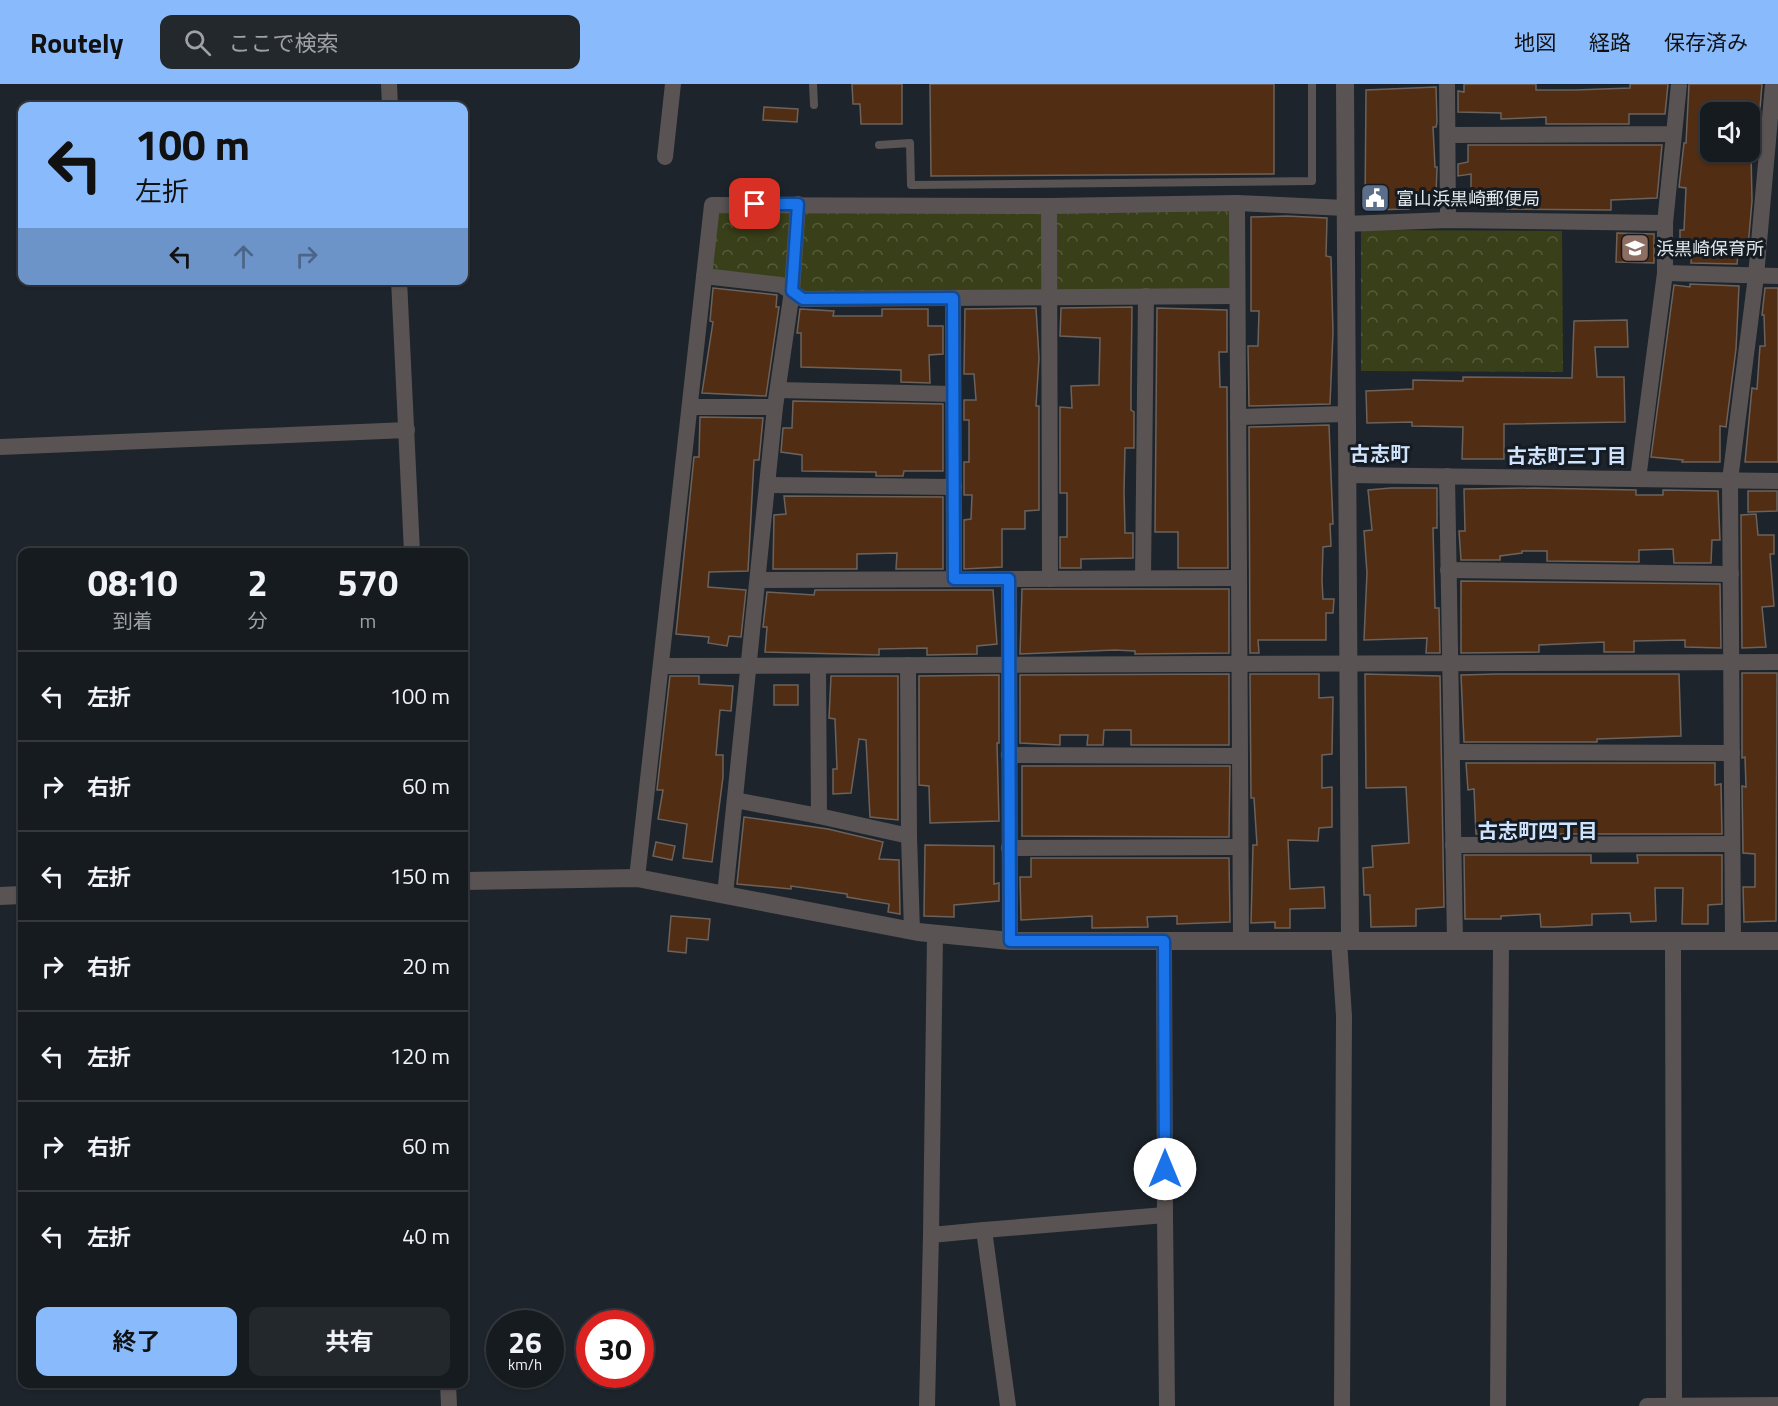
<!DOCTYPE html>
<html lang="ja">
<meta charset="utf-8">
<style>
body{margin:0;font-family:"Titillium Web","Noto Sans JP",sans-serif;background:#23282d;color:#f1f3f6;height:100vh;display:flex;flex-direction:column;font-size:22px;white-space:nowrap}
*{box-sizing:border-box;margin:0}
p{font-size:20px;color:#9ea1a5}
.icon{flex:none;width:33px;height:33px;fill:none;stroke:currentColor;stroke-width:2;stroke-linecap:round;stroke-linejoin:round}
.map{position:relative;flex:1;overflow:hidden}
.drawer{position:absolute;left:18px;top:464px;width:450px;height:840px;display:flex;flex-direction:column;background:#161b20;border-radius:12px;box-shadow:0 2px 4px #0004,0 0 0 2px #35393e}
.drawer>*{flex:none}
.hud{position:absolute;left:18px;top:18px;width:450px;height:183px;border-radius:12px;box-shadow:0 2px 4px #0004,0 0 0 2px #35393e;background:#88bafc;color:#111;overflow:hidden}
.controls{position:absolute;left:1700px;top:18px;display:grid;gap:12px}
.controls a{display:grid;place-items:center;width:60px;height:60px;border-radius:12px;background:#161b20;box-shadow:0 2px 4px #0004,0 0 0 2px #35393e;font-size:30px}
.speed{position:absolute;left:486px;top:1226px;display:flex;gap:12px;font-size:30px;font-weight:700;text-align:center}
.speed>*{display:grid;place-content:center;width:78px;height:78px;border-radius:50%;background:#161b20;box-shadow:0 2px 4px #0004,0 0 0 2px #35393e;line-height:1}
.speed small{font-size:15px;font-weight:400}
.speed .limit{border:9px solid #d22;background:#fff;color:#111}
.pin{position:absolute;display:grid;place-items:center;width:51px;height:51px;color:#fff;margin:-26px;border-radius:12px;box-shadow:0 3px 9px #0006}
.me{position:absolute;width:66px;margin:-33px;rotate:0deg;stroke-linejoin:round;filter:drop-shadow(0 0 4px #0008)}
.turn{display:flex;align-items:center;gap:21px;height:126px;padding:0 18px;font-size:27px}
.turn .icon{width:78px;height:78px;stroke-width:2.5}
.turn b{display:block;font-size:42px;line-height:51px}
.lanes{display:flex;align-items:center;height:57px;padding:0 18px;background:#0003;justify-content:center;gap:30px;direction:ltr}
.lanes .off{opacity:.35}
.eta{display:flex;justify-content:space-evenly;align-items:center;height:102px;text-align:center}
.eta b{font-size:36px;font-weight:700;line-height:42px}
.primary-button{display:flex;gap:12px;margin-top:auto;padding:12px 18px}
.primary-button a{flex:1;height:69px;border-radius:12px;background:#88bafc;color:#111;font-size:24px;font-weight:700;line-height:69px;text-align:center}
.primary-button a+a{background:#23282d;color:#f1f3f6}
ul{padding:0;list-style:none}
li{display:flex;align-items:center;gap:18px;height:90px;padding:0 18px;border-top:2px solid #35393e}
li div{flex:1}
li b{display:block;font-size:22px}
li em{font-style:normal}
header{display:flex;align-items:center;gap:36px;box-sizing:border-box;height:84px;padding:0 30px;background:#88bafc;color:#111}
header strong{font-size:28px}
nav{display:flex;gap:33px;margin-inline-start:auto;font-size:21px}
.search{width:420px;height:54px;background:#23282d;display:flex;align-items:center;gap:15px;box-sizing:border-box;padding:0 21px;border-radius:12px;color:#9ea1a5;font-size:22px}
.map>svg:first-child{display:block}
.park{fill:url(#park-crowns)}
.building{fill:#512d14;stroke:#6c625b;stroke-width:1.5}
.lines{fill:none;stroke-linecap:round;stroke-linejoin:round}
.service{stroke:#595353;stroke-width:8}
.minor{stroke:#595353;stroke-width:16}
.tertiary{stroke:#595353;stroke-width:18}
.route-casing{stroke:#114b97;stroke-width:15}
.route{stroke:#1a73e8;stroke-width:10}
.labels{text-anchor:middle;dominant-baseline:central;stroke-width:6;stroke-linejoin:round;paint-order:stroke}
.poi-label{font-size:18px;fill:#e2e7ec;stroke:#141b22;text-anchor:start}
.neighbourhood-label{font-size:20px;font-weight:bold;fill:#d0e3fc;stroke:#141b22}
</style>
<header>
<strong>Routely</strong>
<div class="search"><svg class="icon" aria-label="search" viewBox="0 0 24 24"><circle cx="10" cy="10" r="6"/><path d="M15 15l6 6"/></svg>ここで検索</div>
<nav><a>地図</a><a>経路</a><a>保存済み</a></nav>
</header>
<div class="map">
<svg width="1778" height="1322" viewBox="0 0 1778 1322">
<defs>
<pattern id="park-crowns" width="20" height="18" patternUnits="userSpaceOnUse" patternTransform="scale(1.5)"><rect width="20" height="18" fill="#394019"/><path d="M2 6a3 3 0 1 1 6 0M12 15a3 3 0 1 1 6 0" fill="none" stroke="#555c3b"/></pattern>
</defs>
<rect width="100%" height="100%" fill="#1d242b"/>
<g class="park">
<polygon points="1235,114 1235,208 802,207 697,187 706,116"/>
<polygon points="1361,146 1562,147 1563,288 1361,287"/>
</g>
<g class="building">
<polygon points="852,0 902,0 902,40 861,40 860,20 853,20"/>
<polygon points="930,0 1274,0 1274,90 931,92"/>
<polygon points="1464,0 1536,0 1536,6 1575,6 1630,4 1630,0 1668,0 1665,30 1629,30 1629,40 1546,40 1546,33 1501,35 1501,29 1458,28 1458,7 1464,8"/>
<polygon points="1689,0 1762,0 1760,25 1751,25 1751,28 1710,25 1710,68 1751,68 1752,117 1748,163 1739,162 1737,180 1691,179 1692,166 1680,165 1680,146 1684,146 1686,104 1679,103 1684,59 1686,59"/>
<polygon points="1436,3 1437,38 1436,43 1433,43 1435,83 1437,83 1436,112 1409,112 1409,125 1365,126 1366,6"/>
<polygon points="764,23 798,25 797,38 763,36"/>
<polygon points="1468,61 1662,61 1657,114 1611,116 1611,126 1507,125 1507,118 1471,118 1471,90 1458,92 1458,80 1468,78"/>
<polygon points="1287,132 1327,134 1326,172 1331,173 1333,248 1330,320 1249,322 1248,262 1258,262 1259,227 1251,227 1251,133"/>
<polygon points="1617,149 1654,150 1654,179 1616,178"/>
<polygon points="1690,200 1739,202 1736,265 1726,343 1720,342 1720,378 1682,378 1683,376 1651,373 1674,201 1690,203"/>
<polygon points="713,204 777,211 776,223 779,223 766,312 702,309 713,238 710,237"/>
<polygon points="1765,204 1778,204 1778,378 1745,378 1752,304 1757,305 1760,262 1765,262 1764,231 1762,231"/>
<polygon points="1132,223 1131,302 1131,326 1134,328 1134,364 1125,364 1124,407 1125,449 1133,449 1133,474 1081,475 1081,484 1060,484 1060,453 1067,453 1067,409 1060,409 1060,323 1072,324 1071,302 1099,301 1100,254 1060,252 1061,224"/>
<polygon points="1036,224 1039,274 1036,322 1039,322 1039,426 1025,427 1025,445 1002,445 1002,483 964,485 964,436 971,435 972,411 964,411 964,378 969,378 969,336 964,336 964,316 976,316 974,290 964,290 965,225"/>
<polygon points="1157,224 1227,226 1227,268 1219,268 1220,303 1227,303 1228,484 1178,484 1178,448 1155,448"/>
<polygon points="800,225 834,227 833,232 882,232 882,225 928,225 928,242 943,242 943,270 929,271 930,299 901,298 901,286 801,283 801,249 797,249"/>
<polygon points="1627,236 1628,263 1595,263 1597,293 1624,293 1625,338 1504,340 1504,375 1462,375 1463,343 1412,342 1412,338 1367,339 1366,307 1413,305 1413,296 1463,297 1463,293 1572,294 1574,237"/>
<polygon points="793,317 943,320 943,387 904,387 903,392 876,392 876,388 802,387 802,371 781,368 783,344 792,344"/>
<polygon points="700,333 763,334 759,376 754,376 748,487 709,488 708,503 746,506 741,553 729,552 727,562 708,559 709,553 676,550 694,373 699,373"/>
<polygon points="1329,341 1333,440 1330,440 1331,462 1323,463 1322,497 1323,515 1334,515 1333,529 1326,529 1326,556 1258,556 1259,569 1250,569 1249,343"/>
<polygon points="1391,404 1437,404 1437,444 1433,444 1435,524 1439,524 1440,569 1426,569 1427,554 1364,556 1367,489 1364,447 1372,446 1368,406"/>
<polygon points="1534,404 1636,406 1636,411 1663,411 1663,406 1718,407 1720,456 1712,456 1711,479 1674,479 1673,465 1639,466 1639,478 1547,477 1547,467 1522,467 1522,469 1500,472 1500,476 1461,476 1459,447 1465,447 1464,405"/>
<polygon points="1748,407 1777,407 1777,427 1748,428"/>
<polygon points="784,412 943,413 943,485 896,485 897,469 857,470 857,485 773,485 774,431 786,430"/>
<polygon points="1756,430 1758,451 1774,451 1774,470 1770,470 1774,522 1762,523 1766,563 1742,564 1741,431"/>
<polygon points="1461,497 1720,500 1721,564 1685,563 1685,556 1634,557 1634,568 1604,568 1604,558 1539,561 1539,568 1461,569"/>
<polygon points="1022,505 1229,505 1229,569 1135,570 1135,567 1115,566 1020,570"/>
<polygon points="815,506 993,506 997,560 977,562 977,570 927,571 927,564 879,565 879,571 765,568 767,543 763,543 767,508 814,511"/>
<polygon points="1742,589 1777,589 1776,837 1744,838 1743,803 1755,803 1755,770 1743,769 1742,702 1746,703 1745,673 1742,674"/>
<polygon points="1229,590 1229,661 1131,661 1131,646 1104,646 1103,661 1087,661 1088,651 1060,651 1060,661 1020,659 1020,591"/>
<polygon points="1250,590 1319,590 1319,614 1333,613 1332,670 1322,671 1322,704 1332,703 1332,743 1319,744 1318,757 1288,756 1290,805 1324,803 1325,824 1290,825 1290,844 1275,844 1275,838 1251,839 1253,761 1257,761 1254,714 1251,714"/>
<polygon points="1365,590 1440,592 1444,823 1416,825 1416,842 1371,843 1370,811 1364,811 1363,784 1373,783 1372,762 1409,759 1406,703 1366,704"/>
<polygon points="1498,590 1679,590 1681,652 1597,655 1597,658 1464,658 1461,591"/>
<polygon points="999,591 999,659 997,659 999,737 930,739 929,702 919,701 919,592"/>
<polygon points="670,592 699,592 699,600 733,602 731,627 720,626 716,671 723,671 723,693 712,778 683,774 687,740 658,735 663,706 657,706"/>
<polygon points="831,592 898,592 898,736 870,733 866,656 859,655 851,709 833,710 833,685 837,685 835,635 829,634"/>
<rect x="774" y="601" width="24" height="20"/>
<polygon points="1466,679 1715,679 1715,701 1721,700 1722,750 1551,750 1551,742 1502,743 1502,750 1476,750 1474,705 1468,706"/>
<polygon points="1022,682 1230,682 1229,753 1022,752"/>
<polygon points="744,733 828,745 883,758 879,775 899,776 900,830 888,828 889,820 847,813 847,810 791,802 791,805 737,800"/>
<polygon points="656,758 675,762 672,776 653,772"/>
<polygon points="925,761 994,762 994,800 999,799 999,817 954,821 954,833 924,832"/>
<polygon points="1464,771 1591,771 1591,779 1638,779 1637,771 1722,771 1722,820 1708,821 1708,840 1682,840 1683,804 1655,804 1656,837 1631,838 1630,829 1592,830 1592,841 1554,843 1541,843 1540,830 1501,832 1501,835 1465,835"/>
<polygon points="1031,774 1229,774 1230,838 1177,840 1177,832 1147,833 1148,843 1092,844 1092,832 1021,836 1020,793 1031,793"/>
<polygon points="671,832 710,835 708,856 687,854 686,869 668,867"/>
</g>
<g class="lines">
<g class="service">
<polyline points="813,0 814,21"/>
<polyline points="879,61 910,59 911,101 1312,97 1312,0"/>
</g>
<g class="minor">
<polyline points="389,0 390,22"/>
<polyline points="1447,0 1448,136"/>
<polyline points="1448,51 1674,50 1679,0"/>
<polyline points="665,73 673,0"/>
<polyline points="1237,119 1241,857"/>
<polyline points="1049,122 1050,495"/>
<polyline points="1665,139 1674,50"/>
<polyline points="1345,140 1448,136 1665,139 1665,189 1638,395"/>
<polyline points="1665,189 1778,192"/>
<polyline points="704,192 781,201 803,215 1237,212"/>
<polyline points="399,196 412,468"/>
<polyline points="953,214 954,495"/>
<polyline points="778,306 953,310"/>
<polyline points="691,323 775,323 725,811"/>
<polyline points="775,323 792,207 798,120"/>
<polyline points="1238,333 1346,330"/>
<polyline points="0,363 407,346"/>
<polyline points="1347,391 1778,397"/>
<polyline points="1447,392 1455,857"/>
<polyline points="768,401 954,403"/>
<polyline points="1448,486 1731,490"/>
<polyline points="1143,494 1146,212"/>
<polyline points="1009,495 1010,857"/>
<polyline points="758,496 1239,494"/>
<polyline points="662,582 1778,578"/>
<polyline points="1452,668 1732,669"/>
<polyline points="1009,671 1240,672"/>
<polyline points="735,716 819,732 818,582"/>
<polyline points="819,732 909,752 908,581"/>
<polyline points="909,752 912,847"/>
<polyline points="1453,761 1732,760"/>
<polyline points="1009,764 1240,763"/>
<polyline points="637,794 712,121 1049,122 1237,119 1345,124"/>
<polyline points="1164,857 1165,1131"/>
<polyline points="1339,857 1344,932 1342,1322"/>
<polyline points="1673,857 1674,1322"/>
<polyline points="1733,857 1730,396 1756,192 1773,0"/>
<polyline points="984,1146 1165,1131 1167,1322"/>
<polyline points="931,1151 935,851"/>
<polyline points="448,1299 449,1322"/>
<polyline points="927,1322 931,1151 984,1146 1008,1322"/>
<polyline points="1498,1322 1501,857"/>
<polyline points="1647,1322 1778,1321"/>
</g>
<g class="tertiary">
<polyline points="1345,0 1350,857"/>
<polyline points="464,797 637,794 918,848 1010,857 1778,857"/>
<polyline points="0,812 22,811"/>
</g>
</g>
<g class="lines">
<g class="route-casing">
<polyline id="route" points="755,120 798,120 792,207 803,215 953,214 954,495 1009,495 1010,857 1164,857 1165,1085"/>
</g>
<use href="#route" class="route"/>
</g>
<defs>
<g id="civic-square" transform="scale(1.5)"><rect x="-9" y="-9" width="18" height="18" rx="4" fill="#5c6f8a" stroke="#141b22"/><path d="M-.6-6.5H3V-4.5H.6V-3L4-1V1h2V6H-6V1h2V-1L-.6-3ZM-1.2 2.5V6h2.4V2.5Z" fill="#fff"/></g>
<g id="school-square" transform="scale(1.5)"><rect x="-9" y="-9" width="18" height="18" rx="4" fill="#8d6e63" stroke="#141b22"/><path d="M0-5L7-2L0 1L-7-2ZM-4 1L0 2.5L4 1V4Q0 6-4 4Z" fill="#fff"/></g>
</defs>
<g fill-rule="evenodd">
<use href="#civic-square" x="1375" y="114"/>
<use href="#school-square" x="1635" y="164"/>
</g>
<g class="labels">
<g class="poi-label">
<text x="1396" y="114">富山浜黒崎郵便局</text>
<text x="1656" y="164">浜黒崎保育所</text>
</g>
<g class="neighbourhood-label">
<text x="1380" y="369">古志町</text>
<text x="1567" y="371">古志町三丁目</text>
<text x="1538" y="746">古志町四丁目</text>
</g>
</g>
</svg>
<div class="controls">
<a><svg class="icon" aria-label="sound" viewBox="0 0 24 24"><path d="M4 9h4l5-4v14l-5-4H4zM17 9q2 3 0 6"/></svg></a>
</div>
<div class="speed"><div>26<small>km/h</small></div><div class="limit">30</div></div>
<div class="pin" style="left:755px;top:120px;background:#d93025"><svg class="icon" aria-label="arrive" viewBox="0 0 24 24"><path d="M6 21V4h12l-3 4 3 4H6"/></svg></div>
<svg class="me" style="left:1165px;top:1085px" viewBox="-20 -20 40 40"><circle r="19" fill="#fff"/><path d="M0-13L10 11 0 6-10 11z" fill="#1a73e8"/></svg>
<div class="hud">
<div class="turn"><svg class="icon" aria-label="left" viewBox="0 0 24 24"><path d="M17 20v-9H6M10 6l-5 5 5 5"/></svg><div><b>100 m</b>左折</div></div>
<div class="lanes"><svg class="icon" aria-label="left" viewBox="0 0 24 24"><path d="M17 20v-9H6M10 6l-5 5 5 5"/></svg><svg class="icon off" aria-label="ahead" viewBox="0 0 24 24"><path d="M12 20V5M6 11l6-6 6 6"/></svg><svg class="icon off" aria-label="right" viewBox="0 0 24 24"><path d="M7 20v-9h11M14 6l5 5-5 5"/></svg></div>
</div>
<section class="drawer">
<div class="eta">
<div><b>08:10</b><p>到着</p></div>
<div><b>2</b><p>分</p></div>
<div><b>570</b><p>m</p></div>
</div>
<ul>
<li><svg class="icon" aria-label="left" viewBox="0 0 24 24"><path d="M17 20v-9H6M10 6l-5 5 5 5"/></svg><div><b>左折</b></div><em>100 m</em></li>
<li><svg class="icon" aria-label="right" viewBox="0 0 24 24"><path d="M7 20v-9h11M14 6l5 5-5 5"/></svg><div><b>右折</b></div><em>60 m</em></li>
<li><svg class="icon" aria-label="left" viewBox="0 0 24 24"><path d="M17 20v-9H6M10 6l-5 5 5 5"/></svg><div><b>左折</b></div><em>150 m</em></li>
<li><svg class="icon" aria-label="right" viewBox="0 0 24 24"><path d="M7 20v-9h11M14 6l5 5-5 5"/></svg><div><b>右折</b></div><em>20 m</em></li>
<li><svg class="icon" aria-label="left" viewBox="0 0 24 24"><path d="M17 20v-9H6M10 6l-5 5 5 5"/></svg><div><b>左折</b></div><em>120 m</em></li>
<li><svg class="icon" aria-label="right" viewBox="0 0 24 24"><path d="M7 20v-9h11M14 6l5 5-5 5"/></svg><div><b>右折</b></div><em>60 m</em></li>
<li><svg class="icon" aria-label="left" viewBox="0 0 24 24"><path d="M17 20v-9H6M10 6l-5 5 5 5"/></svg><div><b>左折</b></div><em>40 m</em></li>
</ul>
<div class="primary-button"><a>終了</a><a>共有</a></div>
</section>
</div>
